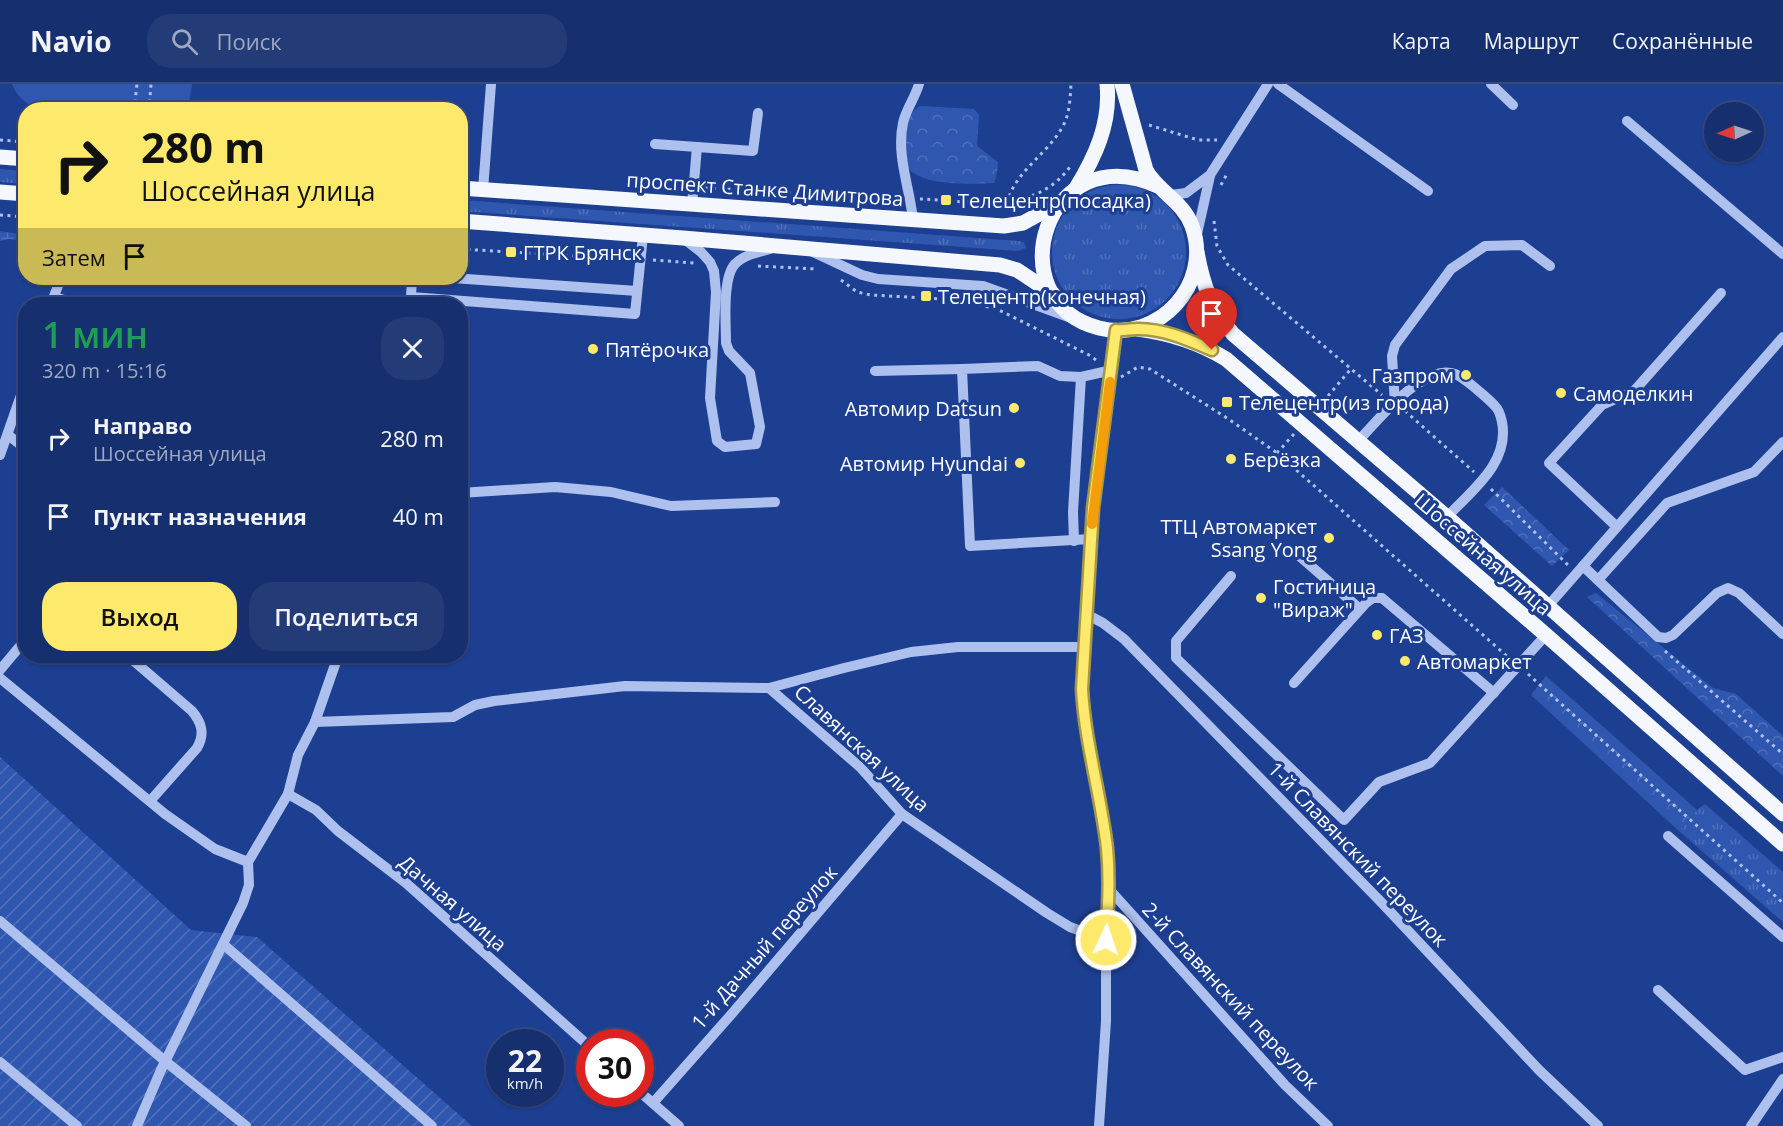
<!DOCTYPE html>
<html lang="ru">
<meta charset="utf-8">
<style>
body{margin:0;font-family:"Open Sans",sans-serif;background:#233b76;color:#f1f3f6;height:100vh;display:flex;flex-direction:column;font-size:22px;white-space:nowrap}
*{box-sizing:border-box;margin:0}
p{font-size:20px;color:#9ea9c2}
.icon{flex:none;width:33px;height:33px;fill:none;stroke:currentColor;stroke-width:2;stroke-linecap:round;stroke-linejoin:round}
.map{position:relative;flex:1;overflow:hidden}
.sheet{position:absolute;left:18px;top:213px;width:450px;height:366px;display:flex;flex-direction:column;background:#162f6e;border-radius:24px;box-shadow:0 2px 4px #0004,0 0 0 2px #354a81}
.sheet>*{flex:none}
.top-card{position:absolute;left:18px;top:18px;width:450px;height:183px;border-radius:24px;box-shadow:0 2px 4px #0004,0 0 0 2px #354a81;background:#fde96c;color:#111;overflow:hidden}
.needle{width:39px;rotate:267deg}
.buttons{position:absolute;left:1704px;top:18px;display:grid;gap:12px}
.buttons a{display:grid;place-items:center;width:60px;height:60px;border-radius:50%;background:#162f6e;box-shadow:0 2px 4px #0004,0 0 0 2px #354a81;font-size:30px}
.speed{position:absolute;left:486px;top:945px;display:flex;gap:12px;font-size:30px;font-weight:700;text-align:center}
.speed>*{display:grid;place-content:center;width:78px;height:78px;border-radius:50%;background:#162f6e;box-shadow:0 2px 4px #0004,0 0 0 2px #354a81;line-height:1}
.speed small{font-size:15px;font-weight:400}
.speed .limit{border:9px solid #d22;background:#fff;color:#111}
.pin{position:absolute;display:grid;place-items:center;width:51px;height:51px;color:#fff;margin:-62px -26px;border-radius:50% 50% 50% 0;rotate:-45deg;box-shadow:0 0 6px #0007}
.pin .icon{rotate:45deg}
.me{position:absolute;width:66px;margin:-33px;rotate:3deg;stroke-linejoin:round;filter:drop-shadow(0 0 4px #0008)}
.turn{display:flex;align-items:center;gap:21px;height:126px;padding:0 24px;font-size:27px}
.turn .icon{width:78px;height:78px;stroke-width:2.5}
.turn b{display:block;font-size:42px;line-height:51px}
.then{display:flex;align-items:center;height:57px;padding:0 24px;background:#0003;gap:12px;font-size:22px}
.round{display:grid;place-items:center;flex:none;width:63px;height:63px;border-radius:24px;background:#233b76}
.headline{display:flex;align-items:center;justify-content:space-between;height:102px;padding:0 24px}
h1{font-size:36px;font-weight:600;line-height:45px;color:#1e9e55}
.action{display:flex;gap:12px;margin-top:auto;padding:12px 24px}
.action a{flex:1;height:69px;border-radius:24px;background:#fde96c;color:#111;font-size:24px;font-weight:600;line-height:69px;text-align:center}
.action a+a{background:#233b76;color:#f1f3f6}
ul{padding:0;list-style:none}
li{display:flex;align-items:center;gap:18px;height:78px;padding:0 24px}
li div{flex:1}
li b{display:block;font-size:22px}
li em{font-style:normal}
header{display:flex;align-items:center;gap:36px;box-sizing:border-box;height:84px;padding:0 30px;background:#162f6e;border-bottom:2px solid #354a81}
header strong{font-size:28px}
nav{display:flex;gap:33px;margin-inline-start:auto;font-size:21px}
.search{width:420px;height:54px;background:#233b76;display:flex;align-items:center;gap:15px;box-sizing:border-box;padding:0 21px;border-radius:24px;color:#9ea9c2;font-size:22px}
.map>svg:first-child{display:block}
.grass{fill:url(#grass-tufts)}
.forest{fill:url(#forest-crowns)}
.wetland{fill:url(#wetland-marsh)}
.garden{fill:url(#garden-furrows)}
.pitch{fill:#3057af}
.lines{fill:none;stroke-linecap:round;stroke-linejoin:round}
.path{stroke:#aec1ee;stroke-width:3;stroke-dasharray:3 4.5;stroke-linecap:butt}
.minor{stroke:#aec1ee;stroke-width:10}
.major{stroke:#f5f7ff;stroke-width:15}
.route-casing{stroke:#a49746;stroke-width:15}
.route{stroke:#fde96c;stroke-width:10}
.slow{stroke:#f59e0b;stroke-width:10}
.poi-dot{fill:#fde96c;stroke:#1d3f92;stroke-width:2}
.labels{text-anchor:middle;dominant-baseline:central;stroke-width:6;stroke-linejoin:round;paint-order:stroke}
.street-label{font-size:20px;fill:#fff;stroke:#1d3f92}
.poi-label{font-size:20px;fill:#fff;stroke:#1d3f92;text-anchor:start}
</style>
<header>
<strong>Navio</strong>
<div class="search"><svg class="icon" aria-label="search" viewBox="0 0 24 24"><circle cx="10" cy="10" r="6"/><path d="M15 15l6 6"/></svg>Поиск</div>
<nav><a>Карта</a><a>Маршрут</a><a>Сохранённые</a></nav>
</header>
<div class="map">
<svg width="1783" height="1042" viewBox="0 0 1783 1042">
<defs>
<pattern id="grass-tufts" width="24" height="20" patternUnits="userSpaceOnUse" patternTransform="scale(1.5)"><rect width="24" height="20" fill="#3057af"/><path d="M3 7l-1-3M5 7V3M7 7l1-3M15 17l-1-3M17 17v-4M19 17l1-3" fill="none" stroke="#4f70bb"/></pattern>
<pattern id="forest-crowns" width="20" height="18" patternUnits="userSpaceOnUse" patternTransform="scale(1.5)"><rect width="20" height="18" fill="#3057af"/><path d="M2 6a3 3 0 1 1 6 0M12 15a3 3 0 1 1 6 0" fill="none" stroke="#4f70bb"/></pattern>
<pattern id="wetland-marsh" width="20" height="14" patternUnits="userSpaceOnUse" patternTransform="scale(1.5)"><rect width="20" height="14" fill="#3057af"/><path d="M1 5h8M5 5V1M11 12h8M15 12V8" fill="none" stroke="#4f70bb"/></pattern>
<pattern id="garden-furrows" width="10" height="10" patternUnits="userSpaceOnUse" patternTransform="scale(1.5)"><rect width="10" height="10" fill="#3057af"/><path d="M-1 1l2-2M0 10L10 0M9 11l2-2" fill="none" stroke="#4f70bb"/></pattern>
</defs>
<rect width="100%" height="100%" fill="#1d3f92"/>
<g class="grass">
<polygon points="0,85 25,87 25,100 0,98"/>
<circle cx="1119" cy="168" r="67"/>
<polygon points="461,116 1019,157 1024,158 1026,164 1018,167 461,127"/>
<polygon points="1705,720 1783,788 1783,838 1679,747 1697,726"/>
</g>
<g class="forest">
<path d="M 920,22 L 974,25 L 979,31 L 977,62 L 998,78 L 997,89 L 994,99 C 974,100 916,103 907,81 C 903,72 904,63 905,54 C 907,40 907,30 920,22 Z"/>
<polygon points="1502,403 1569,466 1552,482 1484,421"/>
<polygon points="1596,509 1713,604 1736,610 1783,652 1783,692 1587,513"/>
<polygon points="1546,592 1697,726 1679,747 1531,611"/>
</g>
<polygon class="wetland" points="0,147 25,151 25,157 9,155 0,157"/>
<polygon class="garden" points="0,673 191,846 257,853 472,1042 0,1042"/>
<path class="pitch" d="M 12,0 L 192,0 L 192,2 L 189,17 L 182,25 L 52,26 C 32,24 20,19 12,0 Z"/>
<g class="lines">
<g class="path">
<polyline points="134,26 137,0"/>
<polyline points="149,26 151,0"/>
<polyline points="1149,41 1198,56 1217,56"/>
<polyline points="0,56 26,58"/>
<polyline points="1221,101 1228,88"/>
<polyline points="705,104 899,114"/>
<path d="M 920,115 C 973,117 1037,132 1072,80"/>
<path d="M 1006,127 C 1009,90 1046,73 1063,42 C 1070,29 1070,14 1071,0"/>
<polyline points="0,131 26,133"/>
<polyline points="1214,137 1217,162 1228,181 1382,311"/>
<polyline points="460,165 628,175"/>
<polyline points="653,176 694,179"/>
<polyline points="758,182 817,185"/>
<polyline points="841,196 857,208 871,211 961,216 997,225 1091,272 1096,276"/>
<polyline points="1121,293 1138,283 1150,285 1230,336 1277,369 1509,574"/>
<polyline points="1328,312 1350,286"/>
<polyline points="1405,327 1474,388"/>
<polyline points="1277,369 1294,350"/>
<polyline points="1491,405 1568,481"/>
<polyline points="1665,567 1783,670"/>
<polyline points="1528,590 1783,819"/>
</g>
<g class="minor">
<polyline points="1278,0 1428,107"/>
<polyline points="1491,0 1513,21"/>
<polyline points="1627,37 1783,170"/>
<polyline points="655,60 753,67 758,29"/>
<polyline points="483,106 491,0"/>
<polyline points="1171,111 1186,109 1210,91 1268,0"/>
<polyline points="692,121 697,63"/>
<path d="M 913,136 C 910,104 896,72 903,39 C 906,25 915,14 919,0"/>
<polyline points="1197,150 1210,92"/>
<path d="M 683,154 L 701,168 L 710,178 L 714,187 L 716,208 L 710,314 L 717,357 L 725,363 L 756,360 L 760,343 L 750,289 L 729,267 L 726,259 C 726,240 722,194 735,180 C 744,171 758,168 770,165"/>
<polyline points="813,168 862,191 878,195 983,202 1074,235"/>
<polyline points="412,194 411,213 635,230 643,151"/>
<polyline points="452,194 637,207"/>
<polyline points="54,213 78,220"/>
<polyline points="51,220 61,194"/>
<polyline points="875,287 962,285"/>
<polyline points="1395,320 1392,272 1395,261 1451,185 1485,162 1522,161 1550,182"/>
<polyline points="8,351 26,365"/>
<path d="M 1358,357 C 1380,334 1403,304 1434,291 C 1451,284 1461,292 1474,303 C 1481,309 1489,315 1495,322 C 1499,326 1501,333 1502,338 C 1510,379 1471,407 1447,433"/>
<polyline points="0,371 26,297"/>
<polyline points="460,409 555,403 611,408 671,422 775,418"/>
<polyline points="1616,442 1549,379 1602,321 1634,307 1721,209"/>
<polyline points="1091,455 970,462 962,285 1038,282 1060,292 1081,293 1112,286"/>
<polyline points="1074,457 1073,428 1081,293"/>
<polyline points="1296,469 1360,525"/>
<polyline points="1583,482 1658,553 1666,554 1673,551 1717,509 1728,504 1739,509 1783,550"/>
<polyline points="1231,492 1176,557 1176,574 1344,736 1379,698 1430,679 1546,551"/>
<polyline points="1598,496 1667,419 1754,388 1783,358"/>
<polyline points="1548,522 1783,253"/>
<polyline points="1086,530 1103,539 1124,555 1382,819 1539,986 1598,1042"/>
<path d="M 128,572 L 192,627 C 202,639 205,650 197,664 L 151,716"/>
<polyline points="0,586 26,555"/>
<polyline points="0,594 165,730 215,765 248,778"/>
<polyline points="1294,599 1366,519 1373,514 1382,514 1494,609"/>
<polyline points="769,604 844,584 911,568 958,563 1084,563"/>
<polyline points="315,638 453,633 475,621 494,617 625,602 769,604 860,683 902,730 1047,829 1070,843 1106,856"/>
<polyline points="288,710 316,726 338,747 406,799 590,963"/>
<polyline points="1668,752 1783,853"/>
<polyline points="1109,805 1285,1001 1328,1042"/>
<polyline points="0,837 165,977 246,1042"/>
<polyline points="223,860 432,1042"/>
<polyline points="1658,906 1745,986 1783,973"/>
<polyline points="0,978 77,1042"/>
<polyline points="640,1008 679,1042"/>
<polyline points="653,1019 729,933 902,730"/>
<polyline points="137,1042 161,986 243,819 249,801 248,778 288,710 298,671 315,638 338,572"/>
<polyline points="1099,1042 1106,937 1106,856 1109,805 1107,766 1084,634 1082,605 1093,424 1116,246"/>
<polyline points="1751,1042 1783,995"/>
</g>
<g class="major">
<path d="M 1122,0 L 1146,86 C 1158,108 1183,117 1192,142 C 1213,200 1159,259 1099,244 C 995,217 1045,49 1160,103"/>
<polyline points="0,73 26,75"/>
<polyline points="460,104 1004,142 1023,139 1061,118"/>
<path d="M 1075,106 C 1095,73 1111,40 1107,0"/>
<polyline points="0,108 26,110"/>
<polyline points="460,137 683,154 1000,181 1017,186 1053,210"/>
<path d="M 1197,168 C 1203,202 1211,223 1233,250 L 1447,433 L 1783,730"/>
<path d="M 1137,245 C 1169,249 1198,258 1226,275 L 1546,551 L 1783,760"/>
</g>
</g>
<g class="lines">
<g class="route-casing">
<path id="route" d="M 1106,856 C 1108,825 1110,795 1107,764 C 1101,711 1085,659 1082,605 L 1093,424 L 1116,246 C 1123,247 1129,245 1136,245 C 1162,244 1189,256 1212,266"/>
</g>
<use href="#route" class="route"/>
<polyline class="slow" points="1092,440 1110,298"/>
</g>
<g class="poi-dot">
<rect x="940" y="110" width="12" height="12" rx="3"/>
<rect x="505" y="162" width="12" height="12" rx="3"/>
<rect x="920" y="206" width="12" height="12" rx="3"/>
<circle cx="593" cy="265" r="6"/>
<circle cx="1466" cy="291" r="6"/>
<circle cx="1561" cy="309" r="6"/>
<rect x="1221" y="312" width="12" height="12" rx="3"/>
<circle cx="1014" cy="324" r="6"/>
<circle cx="1231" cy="375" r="6"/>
<circle cx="1020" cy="379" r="6"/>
<circle cx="1329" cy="454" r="6"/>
<circle cx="1261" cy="514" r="6"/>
<circle cx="1377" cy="551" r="6"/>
<circle cx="1405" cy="577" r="6"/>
</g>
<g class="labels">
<g class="street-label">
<text transform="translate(765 105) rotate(4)">проспект Станке Димитрова</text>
<text transform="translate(1483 470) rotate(41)">Шоссейная улица</text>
<text transform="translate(862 664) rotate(43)">Славянская улица</text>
<text transform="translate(1358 770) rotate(46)">1-й Славянский переулок</text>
<text transform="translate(453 819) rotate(41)">Дачная улица</text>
<text transform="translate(764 863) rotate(-49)">1-й Дачный переулок</text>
<text transform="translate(1231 912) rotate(47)">2-й Славянский переулок</text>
</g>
<g class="poi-label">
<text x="958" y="116">Телецентр(посадка)</text>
<text x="523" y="168">ГТРК Брянск</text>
<text x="938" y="212">Телецентр(конечная)</text>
<text x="605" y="265">Пятёрочка</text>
<text x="1454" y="291" text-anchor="end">Газпром</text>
<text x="1573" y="309">Самоделкин</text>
<text x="1239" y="318">Телецентр(из города)</text>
<text x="1002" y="324" text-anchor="end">Автомир Datsun</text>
<text x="1243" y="375">Берёзка</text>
<text x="1008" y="379" text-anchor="end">Автомир Hyundai</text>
<text x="1317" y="442" text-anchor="end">ТТЦ Автомаркет<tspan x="1317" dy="23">Ssang Yong</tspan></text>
<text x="1273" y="502">Гостиница<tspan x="1273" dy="23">"Вираж"</tspan></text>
<text x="1389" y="551">ГАЗ</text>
<text x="1417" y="577">Автомаркет</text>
</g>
</g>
</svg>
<div class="buttons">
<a><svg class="needle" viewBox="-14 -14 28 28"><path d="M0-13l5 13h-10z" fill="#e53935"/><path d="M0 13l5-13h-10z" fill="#9ea9c2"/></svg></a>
</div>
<div class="speed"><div>22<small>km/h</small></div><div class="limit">30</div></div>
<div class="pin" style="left:1212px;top:266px;background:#d93025"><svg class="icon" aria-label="arrive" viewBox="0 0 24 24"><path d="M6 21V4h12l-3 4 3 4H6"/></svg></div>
<svg class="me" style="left:1106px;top:856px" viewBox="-20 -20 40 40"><circle r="17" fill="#fde96c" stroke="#fff" stroke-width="3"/><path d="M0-11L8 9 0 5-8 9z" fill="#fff"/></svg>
<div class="top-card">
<div class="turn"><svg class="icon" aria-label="right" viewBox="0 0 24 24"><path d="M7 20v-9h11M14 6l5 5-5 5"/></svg><div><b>280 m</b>Шоссейная улица</div></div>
<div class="then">Затем<svg class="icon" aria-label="arrive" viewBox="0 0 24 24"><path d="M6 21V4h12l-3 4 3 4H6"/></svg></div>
</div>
<section class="sheet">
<div class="headline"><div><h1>1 мин</h1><p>320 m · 15:16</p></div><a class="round"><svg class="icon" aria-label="close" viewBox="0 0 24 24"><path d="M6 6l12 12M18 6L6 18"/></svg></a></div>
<ul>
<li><svg class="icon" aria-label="right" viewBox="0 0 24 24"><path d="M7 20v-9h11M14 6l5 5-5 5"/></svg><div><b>Направо</b><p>Шоссейная улица</p></div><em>280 m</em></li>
<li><svg class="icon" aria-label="arrive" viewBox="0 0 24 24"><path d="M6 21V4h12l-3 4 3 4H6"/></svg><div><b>Пункт назначения</b></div><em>40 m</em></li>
</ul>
<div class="action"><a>Выход</a><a>Поделиться</a></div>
</section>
</div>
